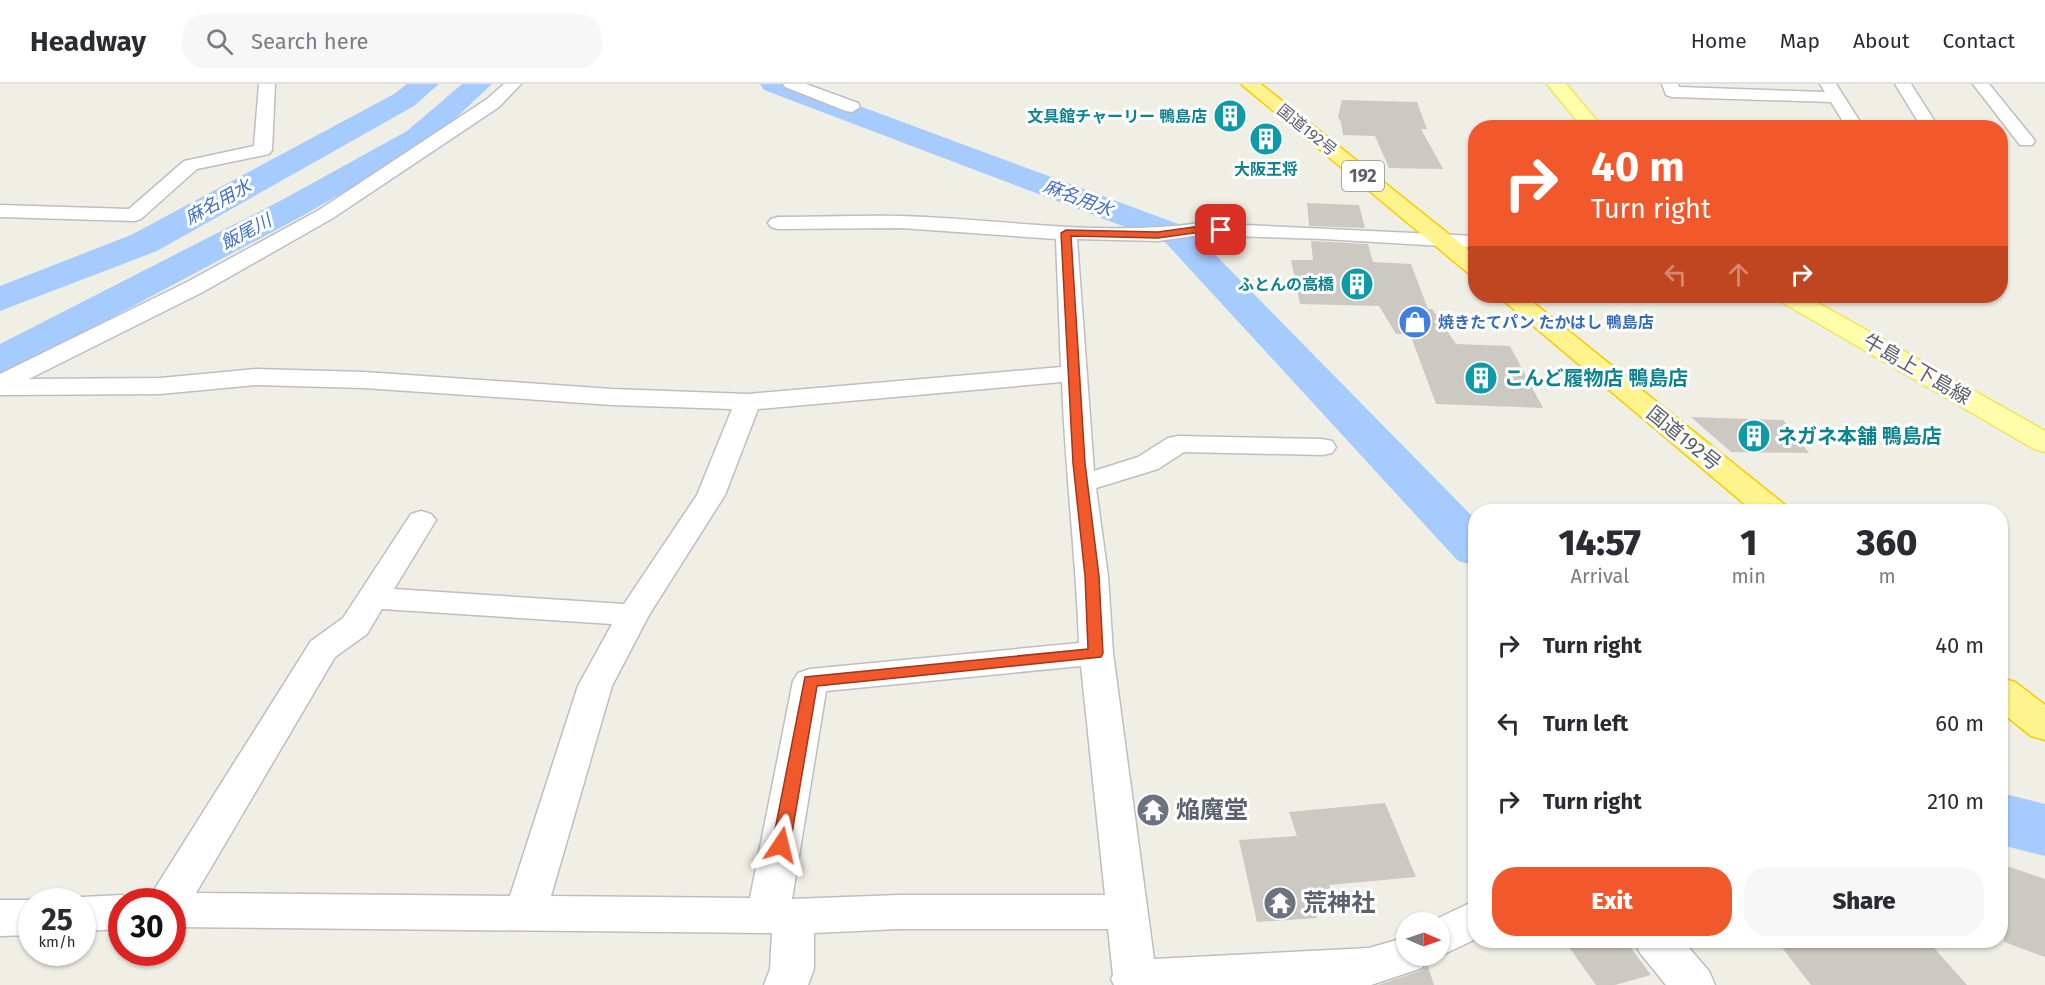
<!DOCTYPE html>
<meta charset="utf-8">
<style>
body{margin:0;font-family:"Fira Sans","Noto Sans JP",sans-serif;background:#f7f7f7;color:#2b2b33;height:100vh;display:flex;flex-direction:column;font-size:22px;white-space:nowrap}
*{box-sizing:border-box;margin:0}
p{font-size:20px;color:#7c7c81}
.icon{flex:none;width:33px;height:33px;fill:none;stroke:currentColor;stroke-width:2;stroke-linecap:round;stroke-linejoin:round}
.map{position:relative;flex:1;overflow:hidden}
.panel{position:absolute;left:1468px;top:420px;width:540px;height:444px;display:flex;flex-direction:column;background:#fff;border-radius:24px;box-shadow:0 2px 4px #0004}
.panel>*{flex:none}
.top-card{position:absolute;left:1468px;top:36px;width:540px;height:183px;border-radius:24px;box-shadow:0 2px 4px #0004;background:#f1582b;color:#fff;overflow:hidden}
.needle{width:39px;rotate:92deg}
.controls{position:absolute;left:1396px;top:828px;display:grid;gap:12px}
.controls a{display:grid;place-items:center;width:54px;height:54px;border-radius:50%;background:#fff;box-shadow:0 2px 4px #0004;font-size:30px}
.speed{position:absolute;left:18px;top:804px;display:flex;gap:12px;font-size:30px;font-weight:700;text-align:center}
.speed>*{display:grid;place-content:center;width:78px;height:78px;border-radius:50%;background:#fff;box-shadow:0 2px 4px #0004;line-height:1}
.speed small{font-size:15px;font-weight:400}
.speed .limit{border:9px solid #d22;background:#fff;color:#111}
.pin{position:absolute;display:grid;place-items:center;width:51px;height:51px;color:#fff;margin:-26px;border-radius:12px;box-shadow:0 3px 9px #0006}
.me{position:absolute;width:66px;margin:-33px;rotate:10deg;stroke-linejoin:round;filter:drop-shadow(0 0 4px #0008)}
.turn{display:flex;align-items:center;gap:21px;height:126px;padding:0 24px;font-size:27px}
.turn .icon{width:78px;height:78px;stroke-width:2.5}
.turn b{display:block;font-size:42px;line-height:51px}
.lanes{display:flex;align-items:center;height:57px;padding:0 24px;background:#0003;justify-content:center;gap:30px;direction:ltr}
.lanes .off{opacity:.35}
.eta{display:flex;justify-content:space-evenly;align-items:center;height:102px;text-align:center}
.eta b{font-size:36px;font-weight:800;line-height:42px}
.primary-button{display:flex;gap:12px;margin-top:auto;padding:12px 24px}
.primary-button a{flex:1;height:69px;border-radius:24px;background:#f1582b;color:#fff;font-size:24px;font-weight:800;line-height:69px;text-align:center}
.primary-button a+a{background:#f7f7f7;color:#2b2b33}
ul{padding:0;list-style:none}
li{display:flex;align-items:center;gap:18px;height:78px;padding:0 24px}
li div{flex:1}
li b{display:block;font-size:22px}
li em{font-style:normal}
header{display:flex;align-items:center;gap:36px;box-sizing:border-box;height:84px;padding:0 30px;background:#fff;border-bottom:2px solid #e1e1e2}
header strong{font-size:28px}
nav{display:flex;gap:33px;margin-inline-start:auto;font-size:21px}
.search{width:420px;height:54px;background:#f7f7f7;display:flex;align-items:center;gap:15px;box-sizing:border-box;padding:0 21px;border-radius:24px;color:#7c7c81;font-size:22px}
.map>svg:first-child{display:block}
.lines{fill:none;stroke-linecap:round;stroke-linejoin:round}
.river{fill:#a6cbff;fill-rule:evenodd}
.building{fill:#cbc9c2}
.minor-casing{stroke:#bdbec4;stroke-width:3}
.major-casing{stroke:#f7e357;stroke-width:3}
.highway-casing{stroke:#f5ce00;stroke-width:3}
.minor{fill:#fff;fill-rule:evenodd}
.major{fill:#fffeab;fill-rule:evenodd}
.highway{fill:#fff38d;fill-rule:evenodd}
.route{fill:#f1582b;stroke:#9d391c;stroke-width:1.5}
.labels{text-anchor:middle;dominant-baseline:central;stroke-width:6;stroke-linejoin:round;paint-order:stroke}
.far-culture-label{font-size:16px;font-weight:bold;fill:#0d838f;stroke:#fff;text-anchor:end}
.far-street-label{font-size:16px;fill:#5d6066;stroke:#fff}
.far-shop-label{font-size:16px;font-weight:bold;fill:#366cbe;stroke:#fff;text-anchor:start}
.shield{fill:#fff;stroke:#8e9094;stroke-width:1.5}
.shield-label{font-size:18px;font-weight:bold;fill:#5d6066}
.far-water-label{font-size:18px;font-style:italic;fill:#426fc9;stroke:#fff}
.street-label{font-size:20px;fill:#5d6066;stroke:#fff}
.culture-label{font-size:20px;font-weight:bold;fill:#0d838f;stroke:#fff;text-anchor:start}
.near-worship-label{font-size:24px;font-weight:bold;fill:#5b616d;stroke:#fff;text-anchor:start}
</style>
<header>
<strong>Headway</strong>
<div class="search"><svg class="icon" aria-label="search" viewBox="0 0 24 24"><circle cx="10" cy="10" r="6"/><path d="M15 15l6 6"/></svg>Search here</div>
<nav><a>Home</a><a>Map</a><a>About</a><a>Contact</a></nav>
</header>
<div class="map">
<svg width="2045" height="901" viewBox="0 0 2045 901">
<rect width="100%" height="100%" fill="#f0efe5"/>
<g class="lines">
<g class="river">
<polygon points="407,0 439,0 414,22 157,167 0,227 0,202 131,151 394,10"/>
<polygon points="462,0 492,0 429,59 304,131 15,285 0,289 0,260 280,117 407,47"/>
<polygon points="760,0 800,0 1189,144 1476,436 1476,482 1458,477 1165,158 764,6"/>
<polygon points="2001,709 2045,720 2045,772 2001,761"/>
</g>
</g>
<g class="building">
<polygon points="1342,16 1417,18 1427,45 1421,45 1443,85 1389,84 1375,52 1343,51 1341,38 1338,33"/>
<polygon points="1307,119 1359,121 1365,144 1309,142"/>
<polygon points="1311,157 1368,160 1373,178 1411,180 1428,225 1432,225 1456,260 1510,262 1543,324 1436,320 1410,250 1396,250 1379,222 1300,220 1291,176 1313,176"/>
<polygon points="1691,333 1783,336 1809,369 1731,368"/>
<polygon points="1385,719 1416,793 1329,801 1336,823 1315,825 1317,834 1257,838 1239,756 1297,752 1289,728"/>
<polygon points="2001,780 2045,795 2045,873 2004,858 2004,846 2001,846"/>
<polygon points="1564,856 1625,856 1651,891 1615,901 1596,901"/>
<polygon points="1776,856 1927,856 1967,901 1811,901"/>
<polygon points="1427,880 1434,901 1378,901 1423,886"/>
</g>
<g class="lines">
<g class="minor-casing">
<g id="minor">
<polygon points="259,0 275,0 272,66 269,70 197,85 141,135 134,137 0,133 0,121 129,125 184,77 254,62"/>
<path d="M 504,0 L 521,0 L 499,23 L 333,134 L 203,208 L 29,295 L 160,294 L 256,285 L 364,288 L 612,305 L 748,310 L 1061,283 L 1056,155 L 901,144 L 778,145 L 771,143 L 768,139 L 771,135 L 778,133 C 819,133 860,131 901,132 C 1001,135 1101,153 1201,139 L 1476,152 L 1476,164 L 1324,155 L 1201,151 L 1158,157 L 1077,155 L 1094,387 L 1138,373 L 1168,354 L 1178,352 L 1322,355 L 1332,357 L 1336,363 L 1332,369 L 1322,371 L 1184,368 L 1158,385 L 1096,404 L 1108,492 L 1113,569 L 1154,875 L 1369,864 L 1407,853 L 1407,872 L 1428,872 L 1422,884 L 1371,901 L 1114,901 L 1111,895 L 1113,891 L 1108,845 L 899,845 L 814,849 L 814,885 L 808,901 L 764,901 L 770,885 L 772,849 L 172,843 L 172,818 L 149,818 L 154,806 L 311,557 L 343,534 L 411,430 L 421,427 L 431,430 L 436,436 L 394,505 L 624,520 L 697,411 L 732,325 L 612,321 L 364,304 L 256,301 L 160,310 L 0,311 L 0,290 L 187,198 L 319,126 L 487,15 ZM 1062,298 C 1065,385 1076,472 1079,559 L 810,585 L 798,589 L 793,597 L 750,814 L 551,812 L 612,602 L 649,531 L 725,411 L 758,325 ZM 382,525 L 612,540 L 578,602 L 510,812 L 196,809 L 335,573 L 367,550 ZM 1081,582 L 1105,811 L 899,811 L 792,815 L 826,607 Z"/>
<polygon points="783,0 806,0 858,19 860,23 852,28 846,27 785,3"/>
<polygon points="1662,0 1678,0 1679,3 1825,8 1820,0 1836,0 1864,44 1847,44 1831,18 1672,13 1666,11"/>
<polygon points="1895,0 1911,0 1939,44 1922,44"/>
<polygon points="1973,0 1989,0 2032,53 2035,57 2032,61 2020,61"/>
<polygon points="122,811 138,818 122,818 122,845 82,847 82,818 68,818 82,813"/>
<polygon points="0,816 32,816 38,818 32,818 32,851 0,852"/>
<polygon points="1476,816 1476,855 1440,872 1438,872 1440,838 1430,838"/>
<polygon points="1634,856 1682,856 1709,887 1715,901 1666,901 1640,869"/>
</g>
</g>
<g class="major-casing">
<g id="major">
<polygon points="1547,0 1566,0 1603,44 1583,44"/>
<polygon points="1777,212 1806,212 2045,347 2045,368 2034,365 1780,217"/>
</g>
</g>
<g class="highway-casing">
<g id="highway">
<polygon points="1241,0 1261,0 1476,172 1476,191 1468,189"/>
<polygon points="1498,212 1525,212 1785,421 1790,428 1754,428"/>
<polygon points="2001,594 2015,598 2045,621 2045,656 2031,652 2001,628"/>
</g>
</g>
<use href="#minor" class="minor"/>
<use href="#major" class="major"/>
<use href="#highway" class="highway"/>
</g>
<polygon class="route" points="1201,142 1221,143 1226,146 1221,149 1201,148 1158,154 1071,152 1085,379 1099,492 1103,569 1101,573 817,602 790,761 787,766 781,768 774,766 772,761 805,593 1088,565 1085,492 1073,379 1061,149 1066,146 1158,148"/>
<defs>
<g id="building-disc" transform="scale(1.725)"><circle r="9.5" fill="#0f9aa8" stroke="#fff"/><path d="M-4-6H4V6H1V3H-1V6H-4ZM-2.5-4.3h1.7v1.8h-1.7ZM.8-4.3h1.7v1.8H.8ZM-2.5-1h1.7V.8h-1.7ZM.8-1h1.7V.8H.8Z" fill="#fff"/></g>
<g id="shop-disc" transform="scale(1.725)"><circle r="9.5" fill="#3f7fe0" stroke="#fff"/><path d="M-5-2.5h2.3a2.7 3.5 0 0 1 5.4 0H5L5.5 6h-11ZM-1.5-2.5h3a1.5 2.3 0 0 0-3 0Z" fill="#fff"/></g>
<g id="temple-disc" transform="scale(1.725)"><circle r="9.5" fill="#6b7280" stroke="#fff"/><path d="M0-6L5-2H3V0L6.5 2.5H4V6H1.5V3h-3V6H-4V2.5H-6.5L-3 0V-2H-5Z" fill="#fff"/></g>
</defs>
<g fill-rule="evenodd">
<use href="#building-disc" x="1230" y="32"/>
<use href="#building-disc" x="1266" y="55"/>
<use href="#building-disc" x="1357" y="200"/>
<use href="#shop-disc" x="1415" y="238"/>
<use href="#building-disc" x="1481" y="294"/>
<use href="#building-disc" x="1754" y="352"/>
<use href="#temple-disc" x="1153" y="726"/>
<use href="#temple-disc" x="1280" y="819"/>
</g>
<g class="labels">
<g class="far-culture-label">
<text x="1207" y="32">文具館チャーリー 鴨島店</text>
<text x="1266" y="85" text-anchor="middle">大阪王将</text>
<text x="1334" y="200">ふとんの高橋</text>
</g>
<g class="far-street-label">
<text transform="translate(1307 46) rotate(39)">国道192号</text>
</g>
<g class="far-shop-label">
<text x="1438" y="238">焼きたてパン たかはし 鴨島店</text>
</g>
<rect class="shield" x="1342" y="77" width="42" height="30" rx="4.5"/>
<g class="shield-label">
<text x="1363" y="92">192</text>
</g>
<g class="far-water-label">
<text transform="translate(1078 114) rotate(21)">麻名用水</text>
<text transform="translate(218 118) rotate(-29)">麻名用水</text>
<text transform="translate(246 148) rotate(-28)">飯尾川</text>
</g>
<g class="street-label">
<text transform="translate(1917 285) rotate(30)">牛島上下島線</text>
<text transform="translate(1684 354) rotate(39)">国道192号</text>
</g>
<g class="culture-label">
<text x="1504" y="294">こんど履物店 鴨島店</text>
<text x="1777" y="352">ネガネ本舗 鴨島店</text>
</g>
<g class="near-worship-label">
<text x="1176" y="726">焔魔堂</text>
<text x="1303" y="819">荒神社</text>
</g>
</g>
</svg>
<div class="controls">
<a><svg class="needle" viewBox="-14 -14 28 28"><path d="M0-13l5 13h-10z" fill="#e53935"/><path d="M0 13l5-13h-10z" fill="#7c7c81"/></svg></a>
</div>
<div class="speed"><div>25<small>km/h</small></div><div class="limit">30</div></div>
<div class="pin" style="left:1221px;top:146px;background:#d93025"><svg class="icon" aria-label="arrive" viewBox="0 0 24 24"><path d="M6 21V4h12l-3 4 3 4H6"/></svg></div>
<svg class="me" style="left:781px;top:761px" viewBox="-20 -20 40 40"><path d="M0-17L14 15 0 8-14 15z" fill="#f1582b" stroke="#fff" stroke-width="4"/></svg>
<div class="top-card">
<div class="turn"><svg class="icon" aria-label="right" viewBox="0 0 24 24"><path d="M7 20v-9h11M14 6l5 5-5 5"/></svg><div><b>40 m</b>Turn right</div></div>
<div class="lanes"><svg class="icon off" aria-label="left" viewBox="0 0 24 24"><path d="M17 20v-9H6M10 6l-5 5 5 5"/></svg><svg class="icon off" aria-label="ahead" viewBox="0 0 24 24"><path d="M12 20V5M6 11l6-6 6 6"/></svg><svg class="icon" aria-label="right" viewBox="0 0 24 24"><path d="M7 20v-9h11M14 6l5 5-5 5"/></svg></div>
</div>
<section class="panel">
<div class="eta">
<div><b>14:57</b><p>Arrival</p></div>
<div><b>1</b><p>min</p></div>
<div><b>360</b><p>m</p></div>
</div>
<ul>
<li><svg class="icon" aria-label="right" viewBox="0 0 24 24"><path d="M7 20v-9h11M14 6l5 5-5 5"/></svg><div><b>Turn right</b></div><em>40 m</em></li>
<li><svg class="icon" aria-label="left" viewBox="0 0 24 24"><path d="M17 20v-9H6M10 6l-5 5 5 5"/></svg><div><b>Turn left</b></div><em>60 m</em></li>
<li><svg class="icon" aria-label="right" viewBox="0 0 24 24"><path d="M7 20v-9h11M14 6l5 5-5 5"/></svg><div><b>Turn right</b></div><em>210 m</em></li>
</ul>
<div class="primary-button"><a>Exit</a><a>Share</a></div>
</section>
</div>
